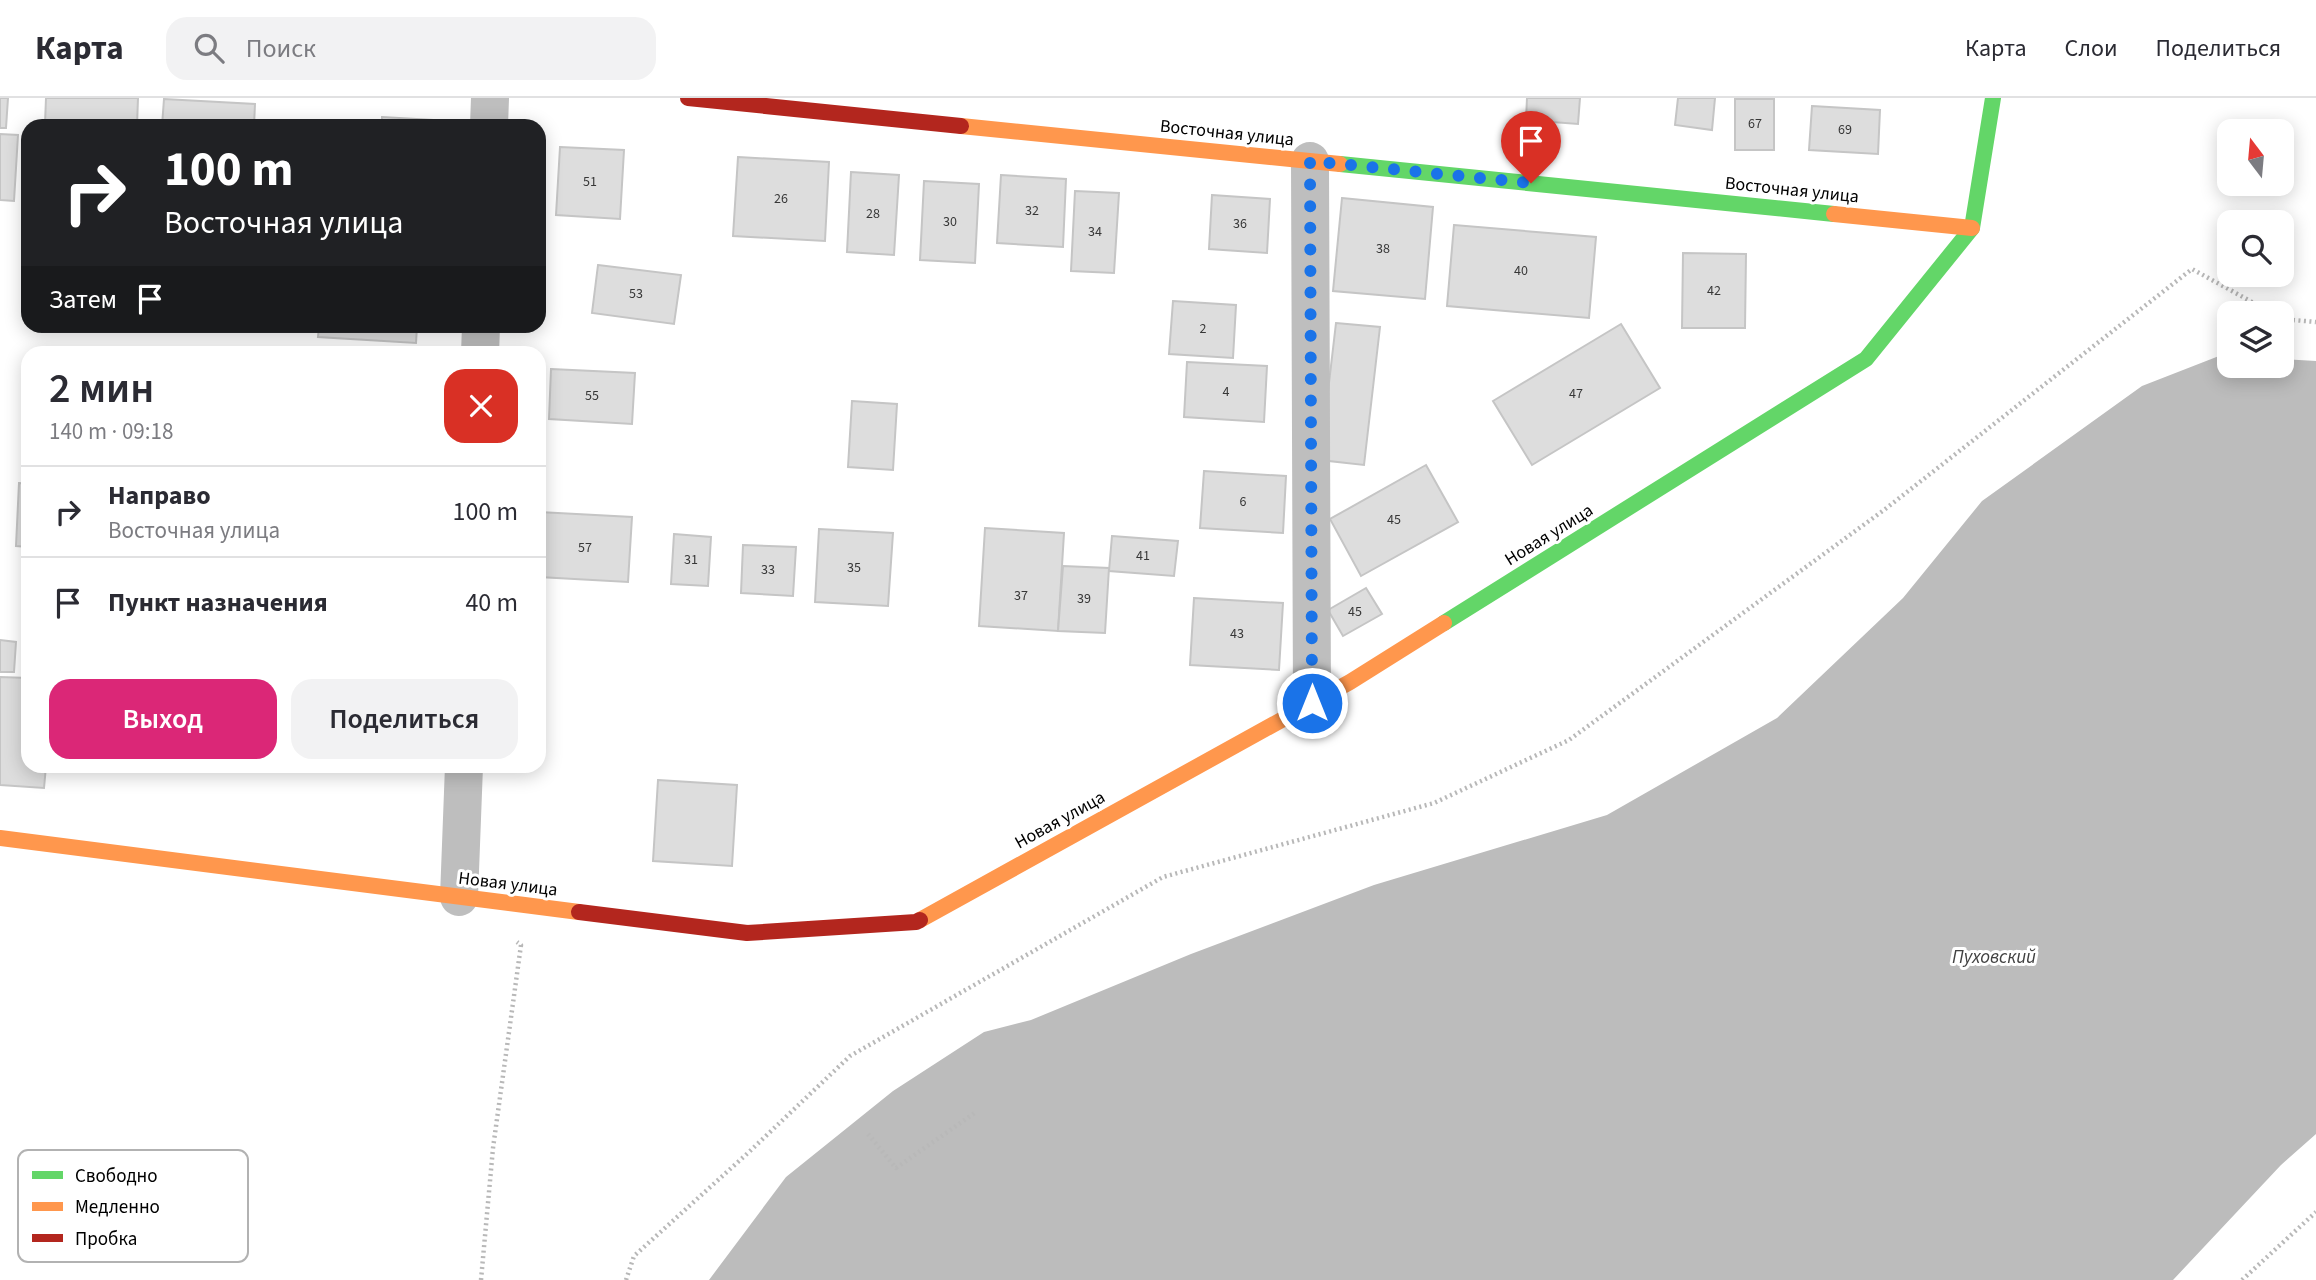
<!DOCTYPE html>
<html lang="ru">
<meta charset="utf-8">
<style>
body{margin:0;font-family:"Source Sans 3",sans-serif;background:#f2f2f3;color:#2b2b33;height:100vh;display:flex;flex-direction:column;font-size:26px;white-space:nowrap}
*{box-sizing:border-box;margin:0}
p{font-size:23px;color:#7c7c81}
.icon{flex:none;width:38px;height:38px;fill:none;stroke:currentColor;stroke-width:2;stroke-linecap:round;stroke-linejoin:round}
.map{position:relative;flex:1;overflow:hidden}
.drawer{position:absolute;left:21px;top:248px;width:525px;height:427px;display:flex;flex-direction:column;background:#fff;border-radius:21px;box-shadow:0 4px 18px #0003}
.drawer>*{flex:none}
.hud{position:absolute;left:21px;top:21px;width:525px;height:214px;border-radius:21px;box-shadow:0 4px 18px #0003;background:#202124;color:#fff;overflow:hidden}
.needle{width:46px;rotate:344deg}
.buttons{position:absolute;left:2217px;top:21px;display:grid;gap:14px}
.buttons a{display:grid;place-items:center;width:77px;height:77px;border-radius:14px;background:#fff;box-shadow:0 4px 18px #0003;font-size:35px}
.pin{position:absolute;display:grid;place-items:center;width:60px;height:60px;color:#fff;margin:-72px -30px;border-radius:50% 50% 50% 0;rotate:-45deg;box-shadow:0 0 7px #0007}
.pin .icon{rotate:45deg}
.me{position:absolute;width:77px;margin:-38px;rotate:0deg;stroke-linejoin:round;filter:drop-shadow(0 0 5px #0008)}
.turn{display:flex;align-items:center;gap:24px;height:147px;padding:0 28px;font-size:32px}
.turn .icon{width:91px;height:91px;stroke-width:2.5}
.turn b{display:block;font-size:49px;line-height:60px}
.then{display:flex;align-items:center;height:66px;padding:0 28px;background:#0003;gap:14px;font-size:26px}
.round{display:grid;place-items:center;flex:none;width:74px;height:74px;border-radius:21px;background:#f2f2f3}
.summary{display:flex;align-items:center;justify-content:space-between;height:119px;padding:0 28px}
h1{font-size:42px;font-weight:600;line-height:52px}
.action{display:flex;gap:14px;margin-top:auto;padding:14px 28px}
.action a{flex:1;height:80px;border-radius:21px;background:#db2777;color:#fff;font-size:28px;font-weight:600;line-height:80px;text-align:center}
.action a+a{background:#f2f2f3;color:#2b2b33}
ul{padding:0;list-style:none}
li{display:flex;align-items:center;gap:21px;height:91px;padding:0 28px;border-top:2px solid #e1e1e2}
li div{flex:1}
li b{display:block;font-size:26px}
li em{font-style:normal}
header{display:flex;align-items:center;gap:42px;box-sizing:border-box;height:98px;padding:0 35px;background:#fff;border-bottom:2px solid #e1e1e2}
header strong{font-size:33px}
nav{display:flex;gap:38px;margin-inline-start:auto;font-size:24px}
.search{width:490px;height:63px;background:#f2f2f3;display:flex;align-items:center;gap:18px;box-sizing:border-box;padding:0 24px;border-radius:21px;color:#7c7c81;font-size:26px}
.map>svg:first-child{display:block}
.water{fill:#bcbcbc}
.building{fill:#ddd;stroke:#c5c5c5;stroke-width:2}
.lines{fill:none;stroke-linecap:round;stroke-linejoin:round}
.path{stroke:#b8b8b8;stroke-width:4.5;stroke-dasharray:2 3.5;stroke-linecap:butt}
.street{stroke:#bebebe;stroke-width:38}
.fast{stroke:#63d668;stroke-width:16}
.slow{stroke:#ff974d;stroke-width:16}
.jam{stroke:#b3261e;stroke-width:16}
.route{stroke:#1a73e8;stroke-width:12;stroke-dasharray:0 21.6}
.labels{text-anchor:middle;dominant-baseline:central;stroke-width:6;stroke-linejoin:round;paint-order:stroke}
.number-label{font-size:14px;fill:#373737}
.street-label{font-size:18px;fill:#000;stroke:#fff}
.water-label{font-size:19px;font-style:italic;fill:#414141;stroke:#fff}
.key{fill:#fff;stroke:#b2b2b2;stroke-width:2}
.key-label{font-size:19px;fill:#000}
</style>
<header>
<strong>Карта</strong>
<div class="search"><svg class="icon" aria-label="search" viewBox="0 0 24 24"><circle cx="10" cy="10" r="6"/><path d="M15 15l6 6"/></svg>Поиск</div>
<nav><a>Карта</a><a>Слои</a><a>Поделиться</a></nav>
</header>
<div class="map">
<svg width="2316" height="1182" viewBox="0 0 2316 1182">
<rect width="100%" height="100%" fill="#fff"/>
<polygon class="water" points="2219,258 2229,258 2230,268 2282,268 2282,261 2316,263 2316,1036 2281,1067 2173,1182 709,1182 786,1079 893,993 984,934 1031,922 1191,856 1374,787 1607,717 1777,620 1903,500 1982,403 2142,288"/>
<g class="building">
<polygon points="0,0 8,0 6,30 0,30"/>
<polygon points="46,0 138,0 137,28 45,26"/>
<polygon points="1527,0 1580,0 1578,26 1526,22"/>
<polygon points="1678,0 1715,0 1712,32 1675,27"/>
<polygon points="164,1 255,6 254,28 162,28"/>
<rect x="1735" y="1" width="39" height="51"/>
<polygon points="1812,8 1880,12 1878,56 1809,52"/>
<polygon points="382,19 450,23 450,28 382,28"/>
<polygon points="0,36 18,37 14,103 0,102"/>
<polygon points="560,49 624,52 620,121 556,117"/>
<polygon points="738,59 829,64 825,143 733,138"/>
<polygon points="851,74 899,77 894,157 847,154"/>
<polygon points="1001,77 1066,81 1063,149 997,145"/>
<polygon points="924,83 979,86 975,165 920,162"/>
<polygon points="1075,93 1119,95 1114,175 1071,173"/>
<polygon points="1212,97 1270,101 1267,155 1209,151"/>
<polygon points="1342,100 1433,109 1425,201 1333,193"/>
<polygon points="1454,127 1596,139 1589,220 1447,208"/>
<polygon points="1683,155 1746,156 1745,230 1682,230"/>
<polygon points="598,167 681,177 674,226 592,215"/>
<polygon points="1173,203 1236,207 1233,260 1169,256"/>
<polygon points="1336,225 1380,229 1364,367 1320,362"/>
<polygon points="1621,226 1660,290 1532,367 1493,303"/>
<polygon points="319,228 417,228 416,245 318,239"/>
<polygon points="303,249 382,254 382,256 303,256"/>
<polygon points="1187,264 1267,268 1264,324 1184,319"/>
<polygon points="551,271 635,275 632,326 549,321"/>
<polygon points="852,303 897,306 893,372 848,369"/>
<polygon points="1426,367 1458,424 1361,478 1330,421"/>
<polygon points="1204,373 1286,378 1283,435 1200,430"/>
<polygon points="19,385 28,386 28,449 16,448"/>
<polygon points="539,414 632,419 628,484 539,479"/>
<polygon points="985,430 1064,435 1058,533 979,528"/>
<polygon points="819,431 893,435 888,508 815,504"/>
<polygon points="674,436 711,439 708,488 671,486"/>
<polygon points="1112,438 1178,443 1174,478 1109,473"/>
<polygon points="743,447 796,449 793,498 741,495"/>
<polygon points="1063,468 1109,470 1105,535 1058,533"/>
<polygon points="1366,490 1382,516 1343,538 1328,512"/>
<polygon points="1194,500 1283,505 1279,572 1190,567"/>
<polygon points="0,542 16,544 14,574 0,574"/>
<polygon points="0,579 28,580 28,668 46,668 44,690 0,687"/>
<polygon points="658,682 737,687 732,768 653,763"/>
</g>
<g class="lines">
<g class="path">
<polyline points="2282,221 2316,224"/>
<polyline points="868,1036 896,1070 976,1014"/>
<polyline points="481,1182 493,1050 521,847 517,844"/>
<polyline points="626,1182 634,1158 749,1054 850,958 1163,779 1434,705 1569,642 1884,412 2192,171 2272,215"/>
<polyline points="2242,1182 2316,1114"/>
</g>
<g class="street">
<polyline points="489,28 490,0"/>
<polyline points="1310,63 1312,605"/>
<polyline points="480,256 481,228"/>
<polyline points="459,799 464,668"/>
</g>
<g class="fast">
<polyline points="1340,66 1834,116"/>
<polyline points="1444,525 1866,261 1972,130 1993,0"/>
</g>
<g class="slow">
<polyline points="961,28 1340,66"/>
<polyline points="1834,116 1972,130"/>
<polyline points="0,740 579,814"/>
<polyline points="920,822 1350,584 1444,525"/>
</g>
<g class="jam">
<polyline points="688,0 961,28"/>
<polyline points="579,814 747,835 916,824 920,822"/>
</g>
</g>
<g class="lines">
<polyline class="route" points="1312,605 1310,63 1531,85"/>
</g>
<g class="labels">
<g class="number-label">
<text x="1755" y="26">67</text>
<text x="1845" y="32">69</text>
<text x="590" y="84">51</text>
<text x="781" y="101">26</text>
<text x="1032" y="113">32</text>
<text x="873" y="116">28</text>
<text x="950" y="124">30</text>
<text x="1240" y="126">36</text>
<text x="1095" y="134">34</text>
<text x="1383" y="151">38</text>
<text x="1521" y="173">40</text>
<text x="1714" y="193">42</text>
<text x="636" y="196">53</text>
<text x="1203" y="231">2</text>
<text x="1226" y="294">4</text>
<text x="1576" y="296">47</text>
<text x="592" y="298">55</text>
<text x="1243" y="404">6</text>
<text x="1394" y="422">45</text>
<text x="585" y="450">57</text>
<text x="1143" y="458">41</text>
<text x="691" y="462">31</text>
<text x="854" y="470">35</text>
<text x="768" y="472">33</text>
<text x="1021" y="498">37</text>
<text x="1084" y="501">39</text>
<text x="1355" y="514">45</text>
<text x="1237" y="536">43</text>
</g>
<g class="street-label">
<text transform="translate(1227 35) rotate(6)">Восточная улица</text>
<text transform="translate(1792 92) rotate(6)">Восточная улица</text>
<text transform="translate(1549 437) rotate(-32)">Новая улица</text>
<text transform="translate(1060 722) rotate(-29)">Новая улица</text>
<text transform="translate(508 786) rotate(7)">Новая улица</text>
</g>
<g class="water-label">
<text x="1994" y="859">Пуховский</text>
</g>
</g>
<rect x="18" y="1052" width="230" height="112" rx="10" class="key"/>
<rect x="32" y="1073" width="31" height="8" fill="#63d668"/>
<rect x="32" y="1104" width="31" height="9" fill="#ff974d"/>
<rect x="32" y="1136" width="31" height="8" fill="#b3261e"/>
<g class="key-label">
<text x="75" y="1084">Свободно</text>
<text x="75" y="1115">Медленно</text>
<text x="75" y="1147">Пробка</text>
</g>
</svg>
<div class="buttons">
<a><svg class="needle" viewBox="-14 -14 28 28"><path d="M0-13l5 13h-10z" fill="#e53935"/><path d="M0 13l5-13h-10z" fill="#7c7c81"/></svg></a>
<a><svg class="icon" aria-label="search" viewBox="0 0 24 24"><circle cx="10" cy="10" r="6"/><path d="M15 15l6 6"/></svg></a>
<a><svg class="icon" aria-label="layers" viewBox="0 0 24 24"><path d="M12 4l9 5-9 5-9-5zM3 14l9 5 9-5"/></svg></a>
</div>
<div class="pin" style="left:1531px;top:85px;background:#d93025"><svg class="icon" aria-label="arrive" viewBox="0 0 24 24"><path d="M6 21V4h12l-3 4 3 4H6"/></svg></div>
<svg class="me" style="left:1312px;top:605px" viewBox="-20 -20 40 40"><circle r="17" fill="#1a73e8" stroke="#fff" stroke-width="3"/><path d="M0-11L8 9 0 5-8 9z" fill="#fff"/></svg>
<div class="hud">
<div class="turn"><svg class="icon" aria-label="right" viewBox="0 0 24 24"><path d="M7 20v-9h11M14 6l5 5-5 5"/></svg><div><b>100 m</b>Восточная улица</div></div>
<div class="then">Затем<svg class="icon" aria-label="arrive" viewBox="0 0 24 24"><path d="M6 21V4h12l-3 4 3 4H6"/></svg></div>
</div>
<section class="drawer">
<div class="summary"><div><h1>2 мин</h1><p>140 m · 09:18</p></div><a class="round" style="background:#d93025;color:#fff"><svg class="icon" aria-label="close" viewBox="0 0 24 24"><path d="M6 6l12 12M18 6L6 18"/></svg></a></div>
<ul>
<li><svg class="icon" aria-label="right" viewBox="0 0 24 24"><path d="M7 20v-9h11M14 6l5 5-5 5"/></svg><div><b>Направо</b><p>Восточная улица</p></div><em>100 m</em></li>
<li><svg class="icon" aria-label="arrive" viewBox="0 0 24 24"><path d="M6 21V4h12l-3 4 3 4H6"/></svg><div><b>Пункт назначения</b></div><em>40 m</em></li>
</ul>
<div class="action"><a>Выход</a><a>Поделиться</a></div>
</section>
</div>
